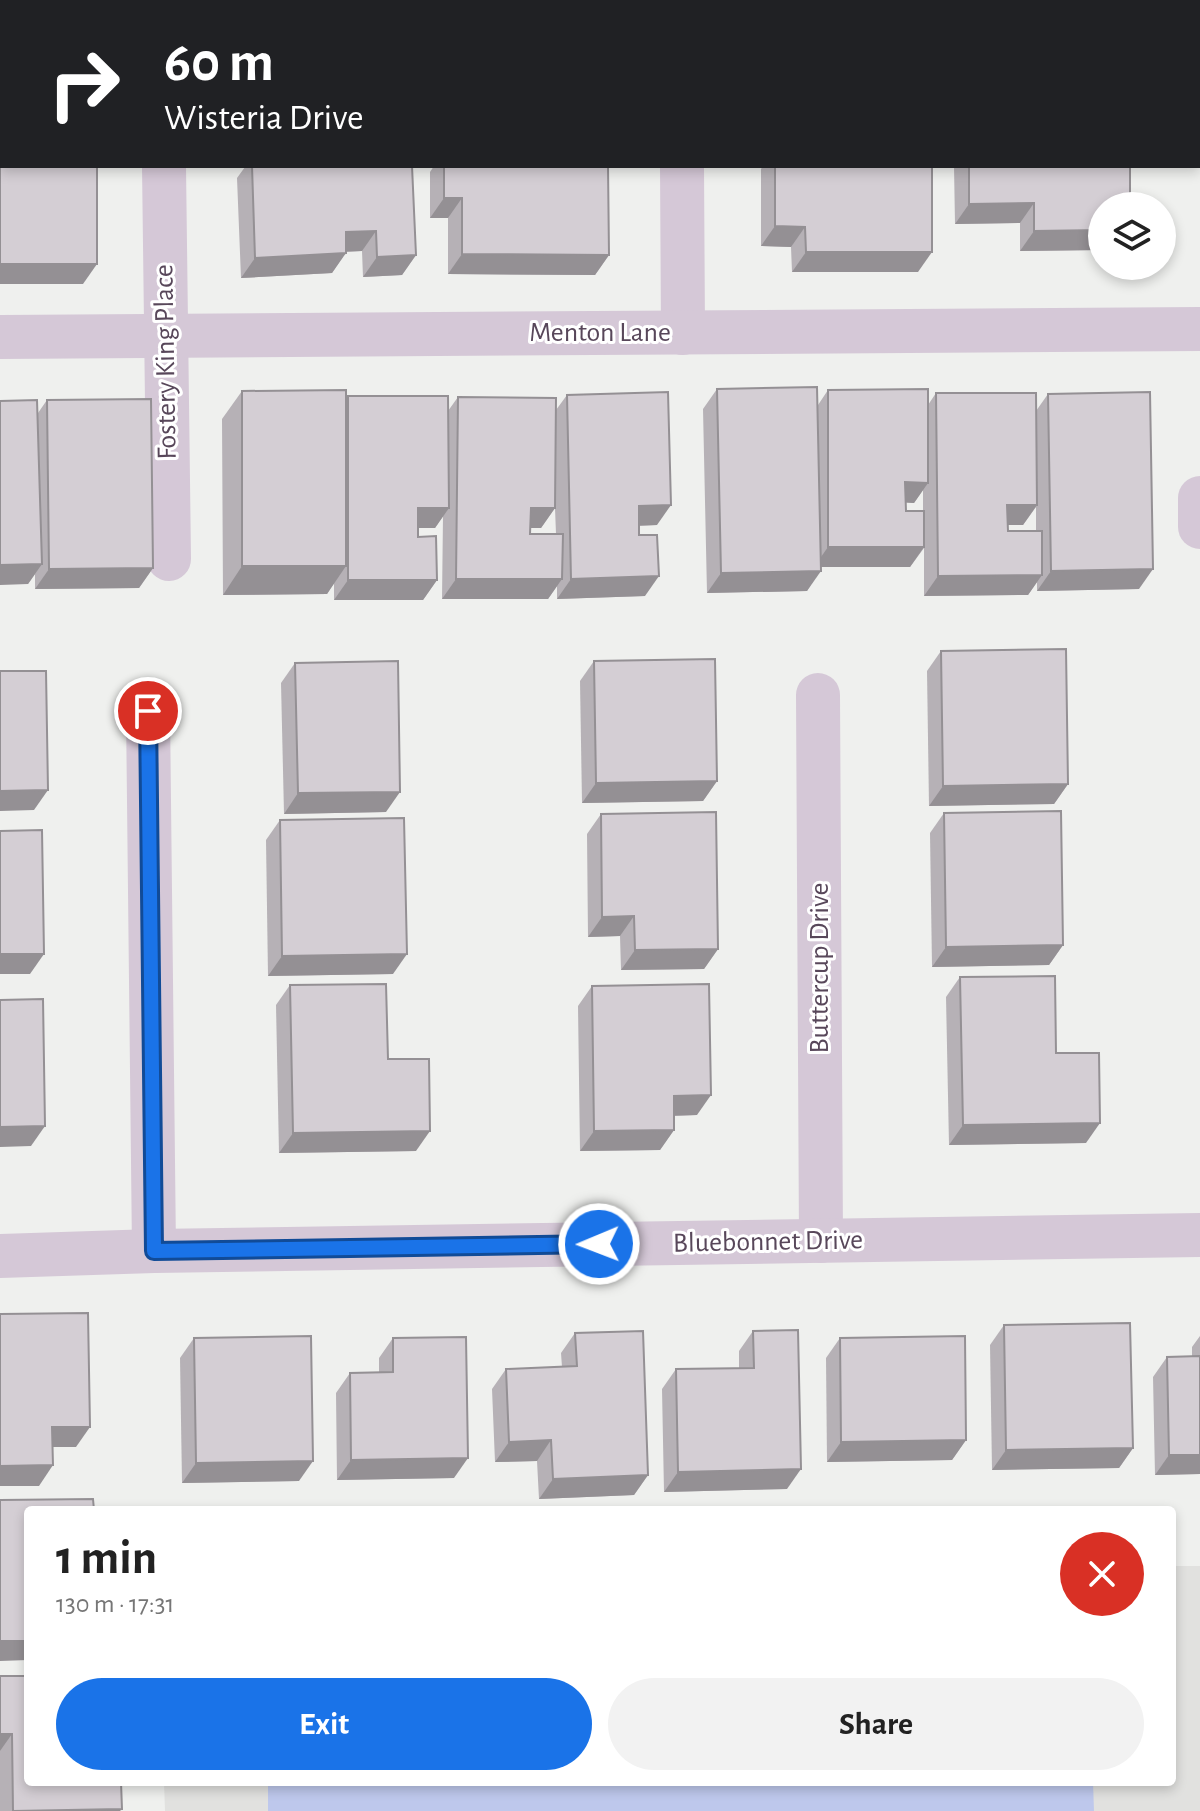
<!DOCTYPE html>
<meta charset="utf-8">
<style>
body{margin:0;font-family:"Alegreya Sans",sans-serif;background:#f2f2f2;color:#222;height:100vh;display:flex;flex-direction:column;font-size:30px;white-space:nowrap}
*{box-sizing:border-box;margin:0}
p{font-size:26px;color:#767676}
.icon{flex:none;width:44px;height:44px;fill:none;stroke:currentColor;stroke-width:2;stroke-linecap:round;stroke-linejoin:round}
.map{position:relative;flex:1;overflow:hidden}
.drawer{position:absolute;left:24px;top:1506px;width:1152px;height:280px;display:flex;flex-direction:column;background:#fff;border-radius:8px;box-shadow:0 4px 12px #0003}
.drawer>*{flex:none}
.guide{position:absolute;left:0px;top:0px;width:1200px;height:168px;box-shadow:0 4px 12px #0003;background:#202124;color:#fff;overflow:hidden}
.fabs{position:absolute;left:1088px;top:192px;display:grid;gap:16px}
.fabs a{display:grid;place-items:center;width:88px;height:88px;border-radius:50%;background:#fff;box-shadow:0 4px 12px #0003;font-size:40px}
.pin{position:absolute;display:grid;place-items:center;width:68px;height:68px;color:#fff;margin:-34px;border:4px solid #fff;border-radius:50%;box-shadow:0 2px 8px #0007}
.me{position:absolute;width:88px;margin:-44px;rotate:269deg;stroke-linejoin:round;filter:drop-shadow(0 0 6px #0008)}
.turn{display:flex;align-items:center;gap:28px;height:168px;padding:0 32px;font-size:36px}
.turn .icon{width:104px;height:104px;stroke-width:2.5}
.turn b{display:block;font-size:56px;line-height:68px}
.round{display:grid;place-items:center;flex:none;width:84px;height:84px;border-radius:42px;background:#f2f2f2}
.headline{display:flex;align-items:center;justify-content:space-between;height:136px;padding:0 32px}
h1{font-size:48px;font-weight:600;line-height:60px}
.action{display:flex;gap:16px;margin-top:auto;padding:16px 32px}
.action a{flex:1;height:92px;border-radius:48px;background:#1a73e8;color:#fff;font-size:32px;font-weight:600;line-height:92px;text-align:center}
.action a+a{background:#f2f2f2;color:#222}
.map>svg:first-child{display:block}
.education{fill:#e1e1df}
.green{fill:#bec8ec}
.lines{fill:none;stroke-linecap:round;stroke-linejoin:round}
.street{stroke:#d5c8d7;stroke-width:44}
.wall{fill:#b6b1b6;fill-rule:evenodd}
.shaded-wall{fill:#949094}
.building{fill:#d4ced4;stroke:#949094;stroke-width:2}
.route-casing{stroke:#114b97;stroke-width:20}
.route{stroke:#1a73e8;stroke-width:14}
.labels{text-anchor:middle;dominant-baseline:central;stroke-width:6;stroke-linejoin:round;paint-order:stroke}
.street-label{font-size:28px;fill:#58475a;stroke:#fff}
</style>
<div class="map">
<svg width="1200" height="1811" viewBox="0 0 1200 1811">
<rect width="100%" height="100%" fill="#eff0ee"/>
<polygon class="education" points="1172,1566 1200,1566 1200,1811 165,1811 164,1782 1172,1782"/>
<polygon class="green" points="268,1782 1093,1782 1094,1811 268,1811"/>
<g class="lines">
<g class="street">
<polyline points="161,0 161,2"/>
<polyline points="681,0 681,2"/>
<polyline points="164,166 169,559"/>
<polyline points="682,166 683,333"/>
<polyline points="0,337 1200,329"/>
<polyline points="1200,527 1200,498"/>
<polyline points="818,695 821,1241"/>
<polyline points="148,711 154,1251"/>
<polyline points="0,1256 154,1251 1200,1235"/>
</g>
</g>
<g class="wall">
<polygon points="236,0 412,0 412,2 237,2"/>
<rect x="430" y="0" width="174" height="2"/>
<rect x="760" y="0" width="172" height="2"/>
<polygon points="951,0 1130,0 1129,2 951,2"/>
<polygon points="239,166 412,166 416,255 402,275 363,277 362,251 346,252 332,273 241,278 237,178 245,167 240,167"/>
<polygon points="434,166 608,166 609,255 595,275 448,274 448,218 430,218 430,172"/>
<polygon points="763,166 932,166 918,272 792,272 791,247 761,246 761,169"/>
<polygon points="954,166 1130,166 1102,206 1102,250 1020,251 1020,223 955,224"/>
<path d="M 717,389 L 818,405 L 828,390 L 928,405 L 936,393 L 1036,411 L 1048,394 L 1139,589 L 1037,591 L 1037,582 L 1028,595 L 924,596 L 924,548 L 910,567 L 821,567 L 807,591 L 707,593 L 703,409 ZM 923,490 L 923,511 L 906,511 L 906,502 L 914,503 ZM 1036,507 L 1036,531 L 1008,531 L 1008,525 L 1023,525 Z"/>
<path d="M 242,391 L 346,399 L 348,396 L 448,411 L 458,397 L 556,410 L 567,395 L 657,525 L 639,526 L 645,596 L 557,599 L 557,586 L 548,599 L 442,599 L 443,516 L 435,528 L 418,528 L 418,537 L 437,580 L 423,600 L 334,600 L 334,583 L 327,594 L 223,595 L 222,419 ZM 555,508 L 556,534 L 530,534 L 530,528 L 541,528 Z"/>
<polygon points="47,400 153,568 139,588 35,589 35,574 28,584 38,413"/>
<polygon points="941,651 1068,784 1054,804 929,806 927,671"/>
<polygon points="594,661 717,781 703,801 582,803 580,681"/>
<polygon points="295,663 386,812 284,814 281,683"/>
<polygon points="944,813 1063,945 1049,965 932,967 930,833"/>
<polygon points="601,814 718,949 704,969 621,970 620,936 588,937 587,834"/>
<polygon points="280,820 393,974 268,976 266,840"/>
<polygon points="960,977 1056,1053 1086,1143 949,1145 946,997"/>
<polygon points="290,985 388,1059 416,1151 279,1153 276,1005"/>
<polygon points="592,986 697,1115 674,1116 674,1130 660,1150 580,1151 578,1006"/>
<polygon points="1004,1325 1133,1448 1119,1468 992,1470 990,1345"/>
<polygon points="753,1331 787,1489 664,1492 662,1389 676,1369 739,1368 739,1351"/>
<polygon points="575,1333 648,1475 634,1495 539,1499 537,1461 495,1462 492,1389 506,1369 562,1367 561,1353"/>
<polygon points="1200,1336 1200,1474 1155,1475 1153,1377 1167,1357 1192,1356 1192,1347"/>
<polygon points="194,1338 299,1481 182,1483 180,1358"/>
<polygon points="393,1338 454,1478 337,1480 336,1393 350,1373 379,1372 379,1358"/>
<polygon points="840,1338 966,1440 952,1460 827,1462 826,1358"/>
<polygon points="0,1676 120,1811 0,1811"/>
</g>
<g class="shaded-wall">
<polygon points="1130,0 1129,2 1027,2"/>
<polygon points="444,198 462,198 448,218 430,218"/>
<polygon points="1034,203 1020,223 955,224 969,204"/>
<polygon points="775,226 805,227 791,247 761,246"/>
<polygon points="1102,230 1102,250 1020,251 1034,231"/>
<polygon points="376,231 362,251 332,252 346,232"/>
<polygon points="806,252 932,252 918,272 792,272"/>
<polygon points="346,253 332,273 241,278 255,258"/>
<polygon points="462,254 609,255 595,275 448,274"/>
<polygon points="416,255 402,275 363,277 377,257"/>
<polygon points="0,264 97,264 83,284 0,284"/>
<polygon points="905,482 928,483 914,503 891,502"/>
<polygon points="671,505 657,525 625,526 639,506"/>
<polygon points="1007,505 1037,505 1023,525 993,525"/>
<polygon points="418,508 449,508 435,528 404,528"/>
<polygon points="531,508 555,508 541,528 517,528"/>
<polygon points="828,547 924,547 910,567 814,567"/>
<polygon points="42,564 28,584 0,585 0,565"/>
<polygon points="242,566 346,566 327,594 223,595"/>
<polygon points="153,568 139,588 35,589 49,569"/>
<polygon points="1153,569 1139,589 1037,591 1051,571"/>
<polygon points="821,571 807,591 707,593 721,573"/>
<polygon points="1042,575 1028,595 924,596 938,576"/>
<polygon points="659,576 645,596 557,599 571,579"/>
<polygon points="456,579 562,579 548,599 442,599"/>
<polygon points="348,580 437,580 423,600 334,600"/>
<polygon points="717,781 703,801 582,803 596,783"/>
<polygon points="1068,784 1054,804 929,806 943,786"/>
<polygon points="48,790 34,810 0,811 0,791"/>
<polygon points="400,792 386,812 284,814 298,793"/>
<polygon points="634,916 620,936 588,937 602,917"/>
<polygon points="1063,945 1049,965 932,967 946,947"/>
<polygon points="718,949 704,969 621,970 635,950"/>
<polygon points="0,954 44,954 30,974 0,974"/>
<polygon points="407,954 393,974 268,976 282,956"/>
<polygon points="711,1095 697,1115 660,1116 674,1096"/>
<polygon points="1100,1123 1086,1143 949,1145 963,1125"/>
<polygon points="45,1126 31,1146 0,1147 0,1127"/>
<polygon points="674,1130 660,1150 580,1151 594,1131"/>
<polygon points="430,1131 416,1151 279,1153 293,1133"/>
<polygon points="52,1427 90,1427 76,1447 38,1447"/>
<polygon points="551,1440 537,1461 495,1462 509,1442"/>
<polygon points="966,1440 952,1460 827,1462 841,1442"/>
<polygon points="1133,1448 1119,1468 992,1470 1006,1450"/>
<polygon points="1169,1455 1200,1455 1200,1474 1155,1475"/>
<polygon points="468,1458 454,1478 337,1480 351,1460"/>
<polygon points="313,1461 299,1481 182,1483 196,1463"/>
<polygon points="53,1465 39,1486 0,1486 0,1466"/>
<polygon points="801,1469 787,1489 664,1492 678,1472"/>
<polygon points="648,1475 634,1495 539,1499 553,1479"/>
<polygon points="0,1641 28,1641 28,1660 0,1661"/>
<polygon points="0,1734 12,1734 0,1751"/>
<polygon points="122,1809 120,1811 32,1811"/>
</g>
<g class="building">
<polygon points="0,0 91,0 91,2 2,2 2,42 0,42"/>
<rect x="251" y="0" width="161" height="2"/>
<rect x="444" y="0" width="160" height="2"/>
<rect x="775" y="0" width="157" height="2"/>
<polygon points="966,0 1130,0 966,2"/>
<rect x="0" y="50" width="2" height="102"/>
<polygon points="0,161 2,161 2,166 97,166 97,264 0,264"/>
<polygon points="252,166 412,166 416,255 377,257 376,231 346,232 346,253 255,258"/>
<polygon points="444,166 608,166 609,255 462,254 462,198 444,198"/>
<polygon points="775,166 932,166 932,252 806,252 805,227 775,226"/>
<polygon points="969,166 1130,166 1130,206 1102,206 1102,230 1034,231 1034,203 969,204"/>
<polygon points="817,387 821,571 721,573 717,389"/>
<polygon points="928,389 928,483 905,482 906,511 924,511 924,547 828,547 828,390"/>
<polygon points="346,390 346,566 242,566 242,391"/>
<polygon points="668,392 671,505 639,506 639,535 657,535 659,576 571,579 567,395"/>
<polygon points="1150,392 1153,569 1051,571 1048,394"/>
<polygon points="936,393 1036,393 1037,505 1007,505 1008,531 1042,531 1042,575 938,576"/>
<polygon points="348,396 448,396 449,508 418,508 418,537 436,536 437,580 348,580"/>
<polygon points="458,397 556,398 555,508 531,508 530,534 563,534 562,579 456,579"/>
<polygon points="151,399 153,568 49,569 47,400"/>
<polygon points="37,400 42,564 0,565 0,401"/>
<polygon points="1066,649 1068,784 943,786 941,651"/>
<polygon points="715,659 717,781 596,783 594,661"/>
<polygon points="398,661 400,792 298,793 295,663"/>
<polygon points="0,671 46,671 48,790 0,791"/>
<polygon points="1061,811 1063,945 946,947 944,813"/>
<polygon points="716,812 718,949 635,950 634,916 602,917 601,814"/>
<polygon points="404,818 407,954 282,956 280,820"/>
<polygon points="42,830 44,954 0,954 0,831"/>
<polygon points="1055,976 1056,1053 1099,1053 1100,1123 963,1125 960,977"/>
<polygon points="386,984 388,1059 429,1059 430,1131 293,1133 290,985"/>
<polygon points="709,984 711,1095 674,1096 674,1130 594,1131 592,986"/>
<polygon points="43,999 45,1126 0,1127 0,1000"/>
<polygon points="88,1313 90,1427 52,1427 53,1465 0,1466 0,1314"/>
<polygon points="1130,1323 1133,1448 1006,1450 1004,1325"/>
<polygon points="798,1330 801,1469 678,1472 676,1369 754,1368 753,1331"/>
<polygon points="643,1331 648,1475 553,1479 551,1440 509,1442 506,1369 577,1366 575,1333"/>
<polygon points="311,1336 313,1461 196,1463 194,1338"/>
<polygon points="965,1336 966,1440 841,1442 840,1338"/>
<polygon points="466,1337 468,1458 351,1460 350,1373 393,1372 393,1338"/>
<polygon points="1200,1356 1200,1455 1169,1455 1167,1357"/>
<polygon points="93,1499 94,1510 28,1510 28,1641 0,1641 0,1500"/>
<polygon points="0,1676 28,1676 28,1782 121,1782 122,1809 13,1811 12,1734 0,1734"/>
</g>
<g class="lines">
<g class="route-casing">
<polyline id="route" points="148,711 154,1251 599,1244"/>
</g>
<use href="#route" class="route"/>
</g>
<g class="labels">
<g class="street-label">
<text x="600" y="333">Menton Lane</text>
<text transform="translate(166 362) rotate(-91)">Fostery King Place</text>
<text transform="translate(820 968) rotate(-90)">Buttercup Drive</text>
<text transform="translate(768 1242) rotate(-1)">Bluebonnet Drive</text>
</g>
</g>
</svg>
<div class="fabs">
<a><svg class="icon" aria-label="layers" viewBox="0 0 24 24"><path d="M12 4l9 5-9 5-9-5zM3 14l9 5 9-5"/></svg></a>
</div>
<div class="pin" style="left:148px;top:711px;background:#d93025"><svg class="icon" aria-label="arrive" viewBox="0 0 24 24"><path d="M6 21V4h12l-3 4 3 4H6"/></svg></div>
<svg class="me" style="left:599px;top:1244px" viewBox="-20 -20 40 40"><circle r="17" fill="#1a73e8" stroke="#fff" stroke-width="3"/><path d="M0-11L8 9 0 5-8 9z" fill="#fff"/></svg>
<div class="guide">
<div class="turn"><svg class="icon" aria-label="right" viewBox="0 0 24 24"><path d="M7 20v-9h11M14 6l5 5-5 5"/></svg><div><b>60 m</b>Wisteria Drive</div></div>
</div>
<section class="drawer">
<div class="headline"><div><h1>1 min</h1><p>130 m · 17:31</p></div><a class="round" style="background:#d93025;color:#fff"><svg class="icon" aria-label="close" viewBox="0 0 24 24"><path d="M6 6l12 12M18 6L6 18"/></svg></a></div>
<div class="action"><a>Exit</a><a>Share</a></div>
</section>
</div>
